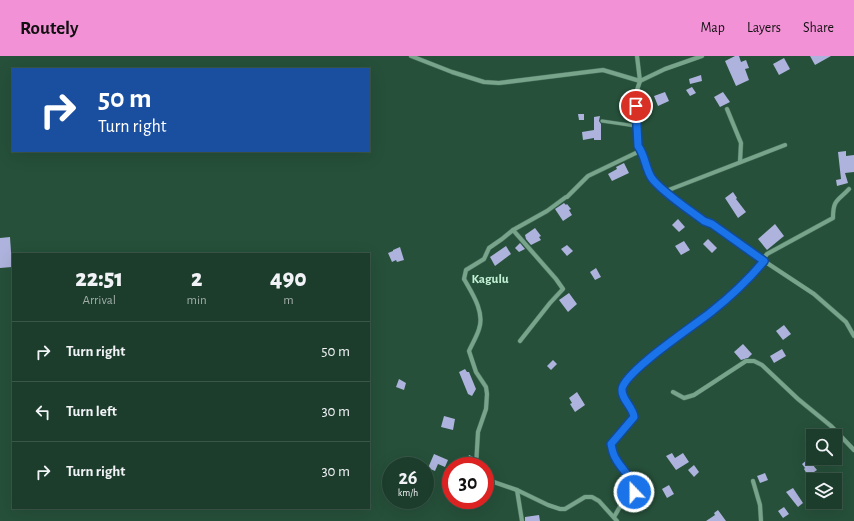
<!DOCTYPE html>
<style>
body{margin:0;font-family:"Alegreya Sans",sans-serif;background:#254334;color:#f1f3f6;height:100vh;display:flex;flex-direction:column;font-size:15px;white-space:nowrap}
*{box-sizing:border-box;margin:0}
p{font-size:13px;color:#a0ada9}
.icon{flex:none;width:22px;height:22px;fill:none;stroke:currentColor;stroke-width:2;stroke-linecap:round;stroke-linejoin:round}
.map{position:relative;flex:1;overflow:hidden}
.panel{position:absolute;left:12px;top:197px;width:358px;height:256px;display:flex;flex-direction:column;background:#1c3c2c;border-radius:0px;box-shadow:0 4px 16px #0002,0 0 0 1px #3a5648}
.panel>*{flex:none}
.banner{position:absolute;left:12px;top:12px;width:358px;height:84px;border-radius:0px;box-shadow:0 4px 16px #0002,0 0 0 1px #3a5648;background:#1a4fa0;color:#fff;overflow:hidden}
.controls{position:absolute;left:806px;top:373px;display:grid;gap:8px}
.controls a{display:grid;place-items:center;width:36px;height:36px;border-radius:0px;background:#1c3c2c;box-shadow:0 4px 16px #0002,0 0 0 1px #3a5648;font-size:20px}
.speed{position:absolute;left:382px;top:401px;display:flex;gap:8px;font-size:20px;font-weight:700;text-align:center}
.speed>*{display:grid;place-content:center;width:52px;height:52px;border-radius:50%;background:#1c3c2c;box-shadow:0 4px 16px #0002,0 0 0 1px #3a5648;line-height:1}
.speed small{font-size:10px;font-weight:400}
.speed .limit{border:6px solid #d22;background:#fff;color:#111}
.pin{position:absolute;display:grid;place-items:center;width:34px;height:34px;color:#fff;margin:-17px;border:2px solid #fff;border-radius:50%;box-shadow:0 1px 4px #0007}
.me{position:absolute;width:44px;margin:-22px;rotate:338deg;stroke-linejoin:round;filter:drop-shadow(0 0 3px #0008)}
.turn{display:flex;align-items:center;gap:14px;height:84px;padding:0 20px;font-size:18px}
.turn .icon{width:52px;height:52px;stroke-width:2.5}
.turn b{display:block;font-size:28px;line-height:34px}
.eta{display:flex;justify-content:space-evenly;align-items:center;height:68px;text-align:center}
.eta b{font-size:24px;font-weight:800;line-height:28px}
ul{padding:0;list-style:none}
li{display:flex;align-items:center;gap:12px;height:60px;padding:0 20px;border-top:1px solid #3a5648}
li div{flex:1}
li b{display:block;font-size:15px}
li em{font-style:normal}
header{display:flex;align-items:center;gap:24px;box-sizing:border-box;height:56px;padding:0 20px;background:#f391d6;color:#111}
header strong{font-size:19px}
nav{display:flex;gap:22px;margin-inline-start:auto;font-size:14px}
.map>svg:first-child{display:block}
.building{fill:#adb3dc}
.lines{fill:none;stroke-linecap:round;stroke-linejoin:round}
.lane-casing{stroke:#496e5c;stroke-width:4}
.street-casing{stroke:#496e5c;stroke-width:5}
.lane{stroke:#78a48b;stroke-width:3}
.street{stroke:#78a48b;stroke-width:4}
.route-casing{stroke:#114b97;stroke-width:10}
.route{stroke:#1a73e8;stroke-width:7}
.labels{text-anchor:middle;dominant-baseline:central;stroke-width:4;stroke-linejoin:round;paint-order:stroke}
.quarter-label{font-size:13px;font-weight:bold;fill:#c3f1d6;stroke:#26503a}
</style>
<header>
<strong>Routely</strong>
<nav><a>Map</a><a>Layers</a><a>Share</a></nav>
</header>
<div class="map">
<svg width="854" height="465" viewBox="0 0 854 465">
<rect width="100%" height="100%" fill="#26503a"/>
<g class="building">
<polygon points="735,0 739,0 741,6 746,4 749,12 745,13 749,24 736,30 725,5"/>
<polygon points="810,0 831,0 815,9"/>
<polygon points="784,2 790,13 779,19 773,8"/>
<polygon points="701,19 702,25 690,28 689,23"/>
<polygon points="692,31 696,37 690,40 686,34"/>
<polygon points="665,36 669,45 658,50 654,40"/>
<polygon points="723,36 730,46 720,51 714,41"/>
<polygon points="578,58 584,58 584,64 579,64"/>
<polygon points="600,60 599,65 601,68 601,84 594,84 594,82 583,84 582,76 594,74 594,61"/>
<polygon points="846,95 846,100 854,99 854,116 845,117 848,127 837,130 836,124 841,123 838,96"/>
<polygon points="624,107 629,117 612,125 608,118 617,113 616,111"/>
<polygon points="733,136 737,142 736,143 746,156 738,162 725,142"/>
<polygon points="564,147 566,149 567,148 571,153 569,154 572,159 563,165 555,153"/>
<polygon points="678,163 685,171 679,176 672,169"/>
<polygon points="775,168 784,180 767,194 758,183"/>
<polygon points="535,172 541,180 539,181 541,184 531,189 526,183 525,179"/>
<polygon points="10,181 12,211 0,212 0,182"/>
<polygon points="708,183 717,192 712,197 703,188"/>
<polygon points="684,185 690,194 681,199 675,190"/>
<polygon points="520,187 525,193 519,196 515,192"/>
<polygon points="567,189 573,195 567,200 561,193"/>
<polygon points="506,190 511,198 495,210 490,201"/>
<polygon points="400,191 404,204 397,206 396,204 392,206 388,197 393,195 393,194"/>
<polygon points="596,212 601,221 595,224 590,216"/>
<polygon points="569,237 577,248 568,256 559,244"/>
<polygon points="784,269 791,278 783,284 776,275"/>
<polygon points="743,288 752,298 748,302 741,304 734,296"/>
<polygon points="782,293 786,300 774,307 770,300"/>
<polygon points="553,304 557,308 551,314 547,310"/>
<polygon points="465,313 467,316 469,316 476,333 472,340 468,338 459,316"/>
<polygon points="399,323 406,327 404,334 396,331"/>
<polygon points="577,336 585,349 575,356 570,348 572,347 569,342"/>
<polygon points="444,360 455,363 453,374 441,371"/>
<polygon points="672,397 675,402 683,397 689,406 676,414 666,400"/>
<polygon points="434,398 448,404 445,411 438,408 435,415 428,412"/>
<polygon points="469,399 473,401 473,406 471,410 465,410"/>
<polygon points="808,403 817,414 808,420 804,413 805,412 802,408"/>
<polygon points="694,409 699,416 694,421 688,414"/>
<polygon points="765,417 768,424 760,427 757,420"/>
<polygon points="669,429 674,438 667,442 662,433"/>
<polygon points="793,432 803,447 798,451 786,436"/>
<polygon points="784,451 789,458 783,462 778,455"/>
<polygon points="718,454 726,465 706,465 715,459 714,457"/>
<polygon points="539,459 540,465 525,465 525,461"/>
</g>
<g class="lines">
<g class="lane-casing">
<polyline id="lane" points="602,65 636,70"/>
</g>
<g class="street-casing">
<g id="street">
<polyline points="411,0 452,16 484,26 499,27 603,14 640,25 665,13 702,0"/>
<polyline points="637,0 640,25 635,40 636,70 638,90 642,94 651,121 661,131 704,165 712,168 764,205 814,238 846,266 854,280"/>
<polyline points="727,53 741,87 740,106"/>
<polyline points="666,135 785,89"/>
<polyline points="513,174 556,223 563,233 550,247 520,285"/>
<polyline points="673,336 684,342 694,339 746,305 754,305 762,309 798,343 831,370 854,394"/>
<path d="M 476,410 L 478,376 L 486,353 L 487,338 L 486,331 L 476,316 L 469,295 C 472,288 477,280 479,273 C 485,256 472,237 464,223 L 466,214 L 484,203 L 489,192 L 502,183 L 513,174 L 547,155 L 566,141 L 567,141 L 588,120 L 642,94"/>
<polyline points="485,423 517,434 548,449 560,453 565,453 585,441 592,441 599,445 617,465"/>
<polyline points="753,425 760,449 761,465"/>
<polyline points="517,434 522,465"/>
<path d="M 614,461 L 621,449 L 634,436 L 635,432 L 630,423 L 616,403 L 611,388 L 634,361 C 633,351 621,343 622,333 C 625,316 695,268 711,256 C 730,241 749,223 764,205 L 764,202 L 767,198 L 833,162 C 833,143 838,145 849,133"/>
</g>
</g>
<use href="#lane" class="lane"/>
<use href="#street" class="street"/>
</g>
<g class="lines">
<g class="route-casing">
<path id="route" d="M 634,436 C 635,424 622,414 616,403 C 613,399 612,393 611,388 L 634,361 C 633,351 621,343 622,333 C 625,315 695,269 711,256 C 730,241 749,223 764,205 L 712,168 L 704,165 C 691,155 659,134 651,121 C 645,111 645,99 638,90 L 636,50"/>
</g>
<use href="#route" class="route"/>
</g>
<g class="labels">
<g class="quarter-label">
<text x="490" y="223">Kagulu</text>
</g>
</g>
</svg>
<div class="controls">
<a><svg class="icon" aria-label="search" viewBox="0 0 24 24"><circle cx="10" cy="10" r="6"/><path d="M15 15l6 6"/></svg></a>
<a><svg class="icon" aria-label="layers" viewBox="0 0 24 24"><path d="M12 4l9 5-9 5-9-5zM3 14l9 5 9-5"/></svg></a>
</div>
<div class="speed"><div>26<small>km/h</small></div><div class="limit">30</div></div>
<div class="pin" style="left:636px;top:50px;background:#d93025"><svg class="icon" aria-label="arrive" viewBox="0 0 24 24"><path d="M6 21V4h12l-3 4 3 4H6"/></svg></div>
<svg class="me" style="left:634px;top:436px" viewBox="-20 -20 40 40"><circle r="17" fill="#1a73e8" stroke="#fff" stroke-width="3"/><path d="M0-11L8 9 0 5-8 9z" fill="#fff"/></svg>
<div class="banner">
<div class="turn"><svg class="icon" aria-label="right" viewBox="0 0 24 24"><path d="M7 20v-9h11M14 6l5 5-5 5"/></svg><div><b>50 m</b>Turn right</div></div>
</div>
<section class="panel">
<div class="eta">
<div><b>22:51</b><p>Arrival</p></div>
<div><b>2</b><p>min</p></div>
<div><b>490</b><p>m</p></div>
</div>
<ul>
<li><svg class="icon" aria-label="right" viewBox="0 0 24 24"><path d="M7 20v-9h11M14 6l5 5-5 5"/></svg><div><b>Turn right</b></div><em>50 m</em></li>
<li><svg class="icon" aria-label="left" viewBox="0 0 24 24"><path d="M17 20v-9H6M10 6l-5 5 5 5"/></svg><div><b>Turn left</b></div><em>30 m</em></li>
<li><svg class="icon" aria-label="right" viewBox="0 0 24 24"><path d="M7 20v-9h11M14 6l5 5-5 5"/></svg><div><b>Turn right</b></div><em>30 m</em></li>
</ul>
</section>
</div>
